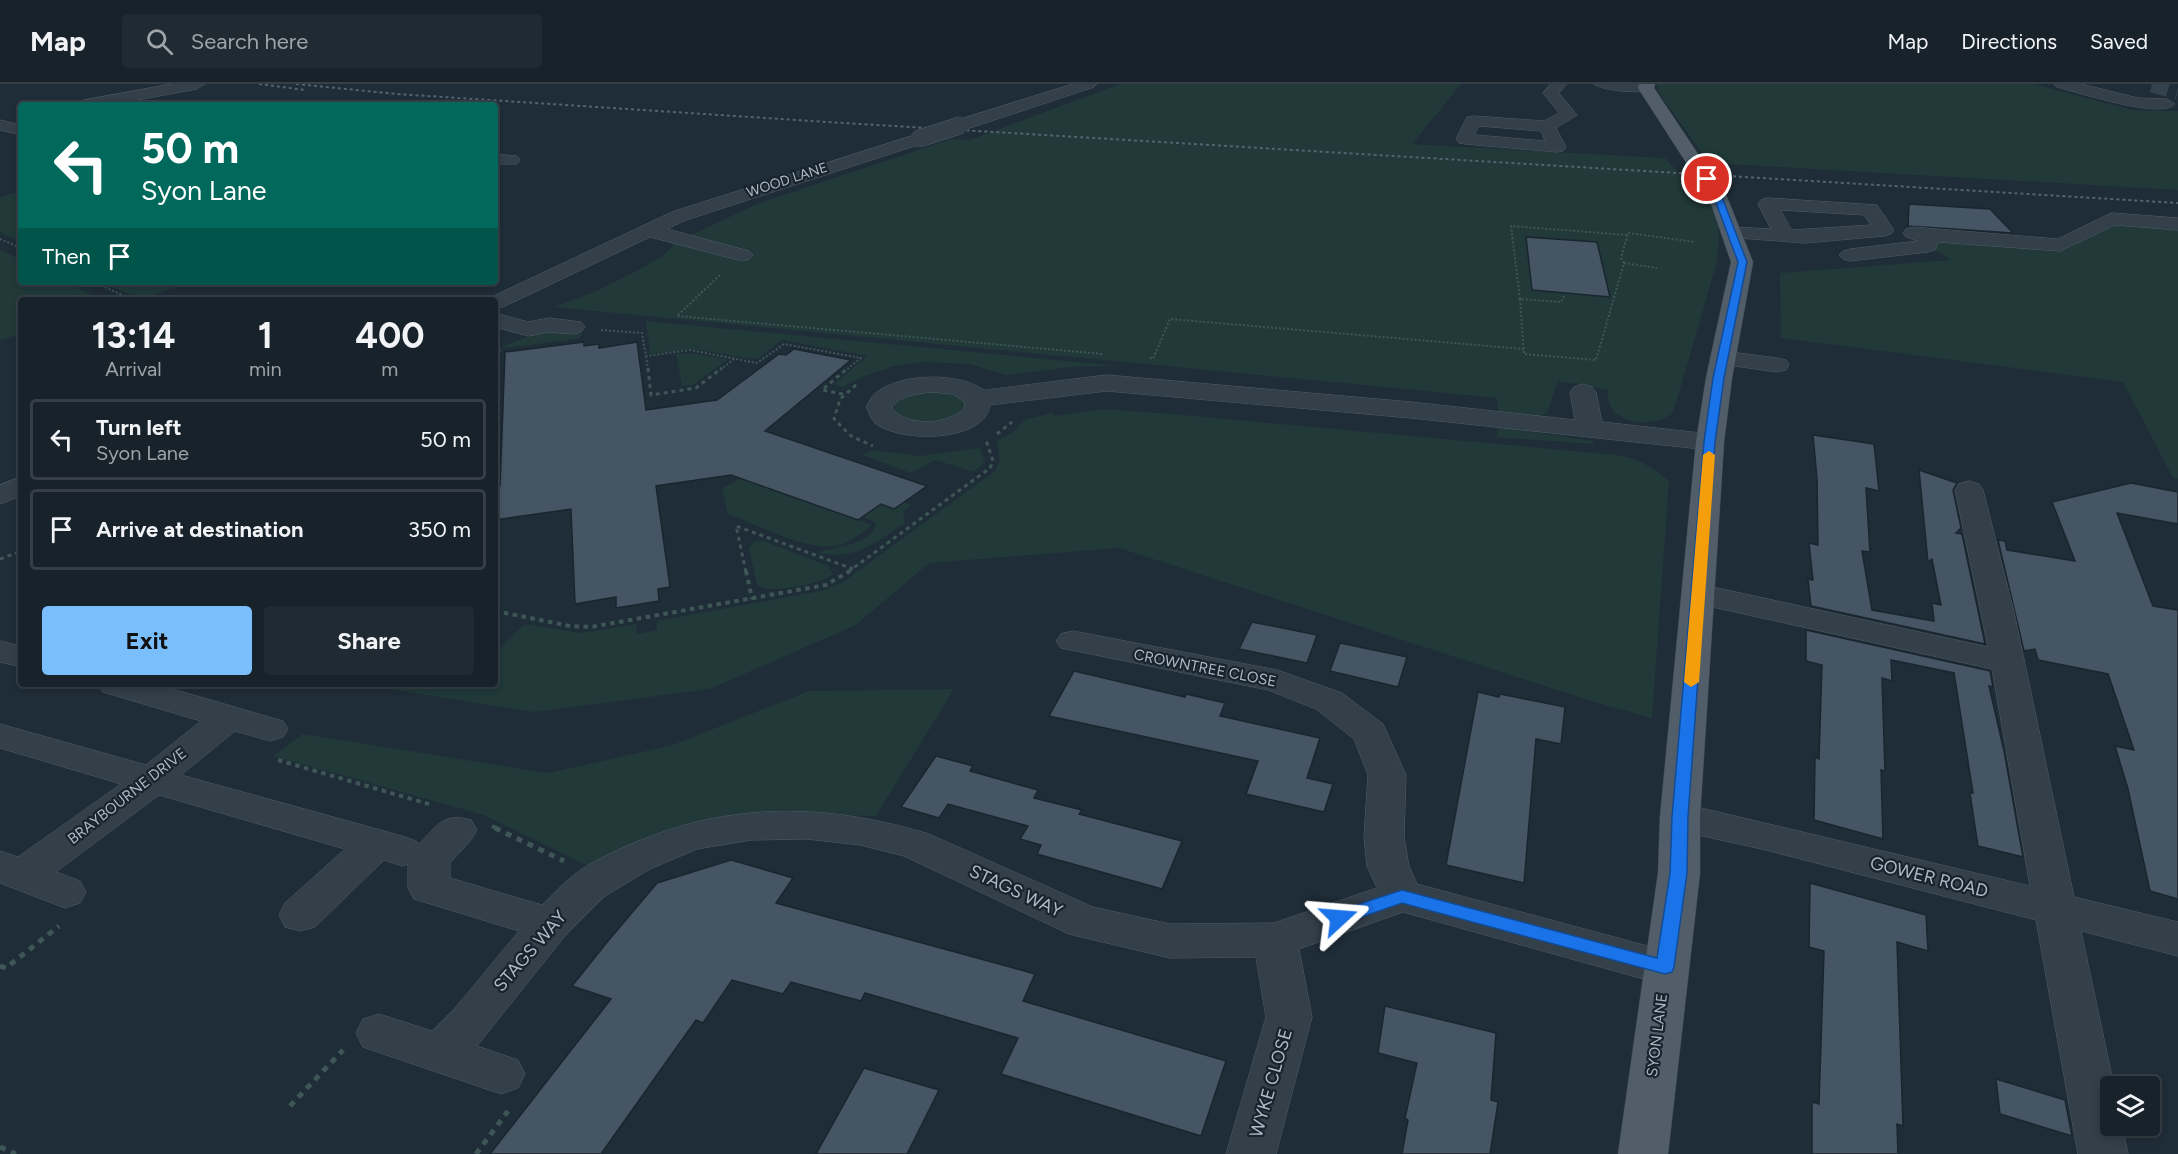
<!DOCTYPE html>
<style>
body{margin:0;font-family:Figtree,sans-serif;background:#202a32;color:#f1f3f6;height:100vh;display:flex;flex-direction:column;font-size:22px;white-space:nowrap}
*{box-sizing:border-box;margin:0}
p{font-size:20px;color:#9ea4a8}
.icon{flex:none;width:33px;height:33px;fill:none;stroke:currentColor;stroke-width:2;stroke-linecap:round;stroke-linejoin:round}
.map{position:relative;flex:1;overflow:hidden}
.drawer{position:absolute;left:18px;top:213px;width:480px;height:390px;display:flex;flex-direction:column;background:#17222a;border-radius:6px;box-shadow:0 3px 9px #0003,0 0 0 2px #363f47}
.drawer>*{flex:none}
.hud{position:absolute;left:18px;top:18px;width:480px;height:183px;border-radius:6px;box-shadow:0 3px 9px #0003,0 0 0 2px #363f47;background:#00695c;color:#fff;overflow:hidden}
.buttons{position:absolute;left:2100px;top:992px;display:grid;gap:12px}
.buttons a{display:grid;place-items:center;width:60px;height:60px;border-radius:6px;background:#17222a;box-shadow:0 3px 9px #0003,0 0 0 2px #363f47;font-size:30px}
.pin{position:absolute;display:grid;place-items:center;width:51px;height:51px;color:#fff;margin:-26px;border:3px solid #fff;border-radius:50%;box-shadow:0 2px 6px #0007}
.me{position:absolute;width:66px;margin:-33px;rotate:71deg;stroke-linejoin:round;filter:drop-shadow(0 0 4px #0008)}
.turn{display:flex;align-items:center;gap:21px;height:126px;padding:0 24px;font-size:27px}
.turn .icon{width:78px;height:78px;stroke-width:2.5}
.turn b{display:block;font-size:42px;line-height:51px}
.then{display:flex;align-items:center;height:57px;padding:0 24px;background:#0003;gap:12px;font-size:22px}
.eta{display:flex;justify-content:space-evenly;align-items:center;height:102px;text-align:center}
.eta b{font-size:36px;font-weight:700;line-height:42px}
.button{display:flex;gap:12px;margin-top:auto;padding:12px 24px}
.button a{flex:1;height:69px;border-radius:6px;background:#7bbefc;color:#111;font-size:24px;font-weight:700;line-height:69px;text-align:center}
.button a+a{background:#202a32;color:#f1f3f6}
ul{padding:0;list-style:none}
li{display:flex;align-items:center;gap:18px;height:81px;margin:0 12px 9px;padding:0 12px;border:3px solid #363f47;border-radius:6px}
li div{flex:1}
li b{display:block;font-size:22px}
li em{font-style:normal}
header{display:flex;align-items:center;gap:36px;box-sizing:border-box;height:84px;padding:0 30px;background:#17222a;border-bottom:2px solid #363f47}
header strong{font-size:28px}
nav{display:flex;gap:33px;margin-inline-start:auto;font-size:21px}
.search{width:420px;height:54px;background:#202a32;display:flex;align-items:center;gap:15px;box-sizing:border-box;padding:0 21px;border-radius:6px;color:#9ea4a8;font-size:22px}
.map>svg:first-child{display:block}
.green{fill:#213939}
.building{fill:#455563;stroke:#1a262f;stroke-width:1.5}
.lines{fill:none;stroke-linecap:round;stroke-linejoin:round}
.minor-tunnel{stroke:#34424d;stroke-width:17;stroke-dasharray:17 9;stroke-linecap:butt}
.minor-casing{stroke:#505d67;stroke-width:1}
.major-casing{stroke:#3c4852;stroke-width:1}
.path-far3{stroke:#3f5656;stroke-width:2;stroke-dasharray:2 2;stroke-linecap:butt}
.path-far2{stroke:#3f5656;stroke-width:3;stroke-dasharray:4 4;stroke-linecap:butt}
.path-far1{stroke:#3f5656;stroke-width:4;stroke-dasharray:4.5 4.5;stroke-linecap:butt}
.path{stroke:#3f5656;stroke-width:5;stroke-dasharray:6 6;stroke-linecap:butt}
.minor{fill:#333f49;fill-rule:evenodd}
.major{fill:#515e69;fill-rule:evenodd}
.rail{stroke:#546370;stroke-width:2;stroke-dasharray:3 3;stroke-linecap:butt}
.minor-bridge-casing{stroke:#505d67;stroke-width:18;stroke-linecap:butt}
.major-bridge-casing{stroke:#3c4852;stroke-width:18;stroke-linecap:butt}
.minor-bridge{stroke:#333f49;stroke-width:17}
.major-bridge{stroke:#515e69;stroke-width:17}
.route{fill:#1a73e8;stroke:#114b97;stroke-width:1.5}
.slow{fill:#f59e0b}
.labels{text-anchor:middle;dominant-baseline:central;stroke-width:4.5;stroke-linejoin:round;paint-order:stroke}
.far-street-label{font-size:14px;fill:#adbac6;stroke:#18242d}
.street-label{font-size:15px;fill:#adbac6;stroke:#18242d}
.near-street-label{font-size:18px;fill:#adbac6;stroke:#18242d}
</style>
<header>
<strong>Map</strong>
<div class="search"><svg class="icon" aria-label="search" viewBox="0 0 24 24"><circle cx="10" cy="10" r="6"/><path d="M15 15l6 6"/></svg>Search here</div>
<nav><a>Map</a><a>Directions</a><a>Saved</a></nav>
</header>
<div class="map">
<svg width="2178" height="1070" viewBox="0 0 2178 1070">
<rect width="100%" height="100%" fill="#1f2d38"/>
<g class="green">
<path d="M 1120,0 L 1461,0 L 1412,60 L 1665,74 L 1699,110 L 1706,111 L 1716,129 L 1719,151 L 1717,178 L 1673,329 C 1650,347 1604,339 1608,306 L 1558,297 L 1547,329 L 1539,333 L 1498,329 L 1497,314 L 554,223 L 592,209 L 642,184 L 664,171 L 676,158 L 757,120 L 951,55 L 970,56 Z"/>
<polygon points="1656,0 2033,0 2132,26 2178,27 2178,106 1709,79 1659,9"/>
<polygon points="21,107 21,158 0,148 0,113"/>
<polygon points="2115,137 2178,142 2178,395 2173,394 2123,298 1781,254 1780,189 1951,176 1934,165 1942,156 2069,163"/>
<polygon points="0,165 21,176 21,198 66,198 102,216 21,216 21,250 0,256"/>
<polygon points="102,198 186,198 142,216"/>
<polygon points="646,237 1120,282 1072,283 1006,291 970,280 925,278 894,282 862,293 843,303 833,301 867,272 782,256 758,274 752,275 692,265 650,270"/>
<polygon points="553,247 583,250 577,255 497,265 531,251"/>
<polygon points="690,269 726,275 727,276 693,301 682,302 676,270"/>
<path d="M 943,305 L 966,315 L 964,326 C 943,340 917,343 895,328 L 894,320 L 904,311 Z"/>
<path d="M 1102,325 L 1172,330 L 1617,371 C 1639,374 1652,383 1669,397 L 1652,634 L 1591,617 L 1119,464 L 929,479 L 856,541 L 710,605 L 534,628 L 357,600 L 495,600 L 495,568 L 525,540 L 581,549 L 636,540 L 637,550 L 657,546 L 657,537 L 825,506 L 843,498 L 995,387 L 1000,376 L 997,357 L 1013,348 L 1026,335 L 1052,329 L 1054,332 Z"/>
<polygon points="1499,343 1593,357 1594,360 1496,353"/>
<polygon points="980,364 985,377 974,388 935,376 911,389 863,371 871,366 920,372"/>
<path d="M 740,394 L 858,436 L 872,441 C 862,448 852,458 840,461 C 810,470 757,440 728,430 L 722,405 Z"/>
<path d="M 904,418 L 911,421 L 903,427 L 905,439 C 877,458 854,478 818,468 C 832,464 878,459 875,438 L 862,433 L 881,420 L 894,425 Z"/>
<path d="M 764,457 L 828,482 L 833,490 C 822,500 769,511 757,501 L 749,464 L 754,458 Z"/>
<polygon points="954,605 876,732 776,730 598,787 484,731 273,672 303,650 548,689 673,661 809,607"/>
</g>
<g class="building">
<polygon points="1909,120 1990,125 2013,149 1908,142"/>
<polygon points="1526,153 1597,158 1610,213 1532,206"/>
<polygon points="584,258 584,262 599,260 599,264 637,258 646,326 717,316 779,270 786,271 794,265 851,276 765,347 927,402 894,425 881,420 858,436 731,391 656,402 670,503 658,505 659,517 616,524 616,513 575,520 571,425 495,436 495,403 500,402 505,268"/>
<polygon points="1813,351 1874,360 1879,407 1866,404 1870,468 1862,467 1872,526 1934,537 1932,519 1941,521 1932,475 1928,478 1919,386 1957,399 1953,406 1961,444 1956,449 1962,450 1985,560 1811,522 1808,495 1813,496 1809,459 1818,461 1817,395"/>
<polygon points="2131,399 2178,408 2178,440 2117,429 2153,522 2178,526 2178,815 2150,807 2128,705 2115,662 2134,666 2108,590 2038,576 2035,565 2024,567 1998,456 2005,457 2007,466 2075,477 2052,418"/>
<polygon points="1252,538 1317,551 1307,579 1239,565"/>
<polygon points="1806,546 1990,587 1993,603 1989,602 2004,667 2023,773 1978,762 1970,709 1973,709 1954,589 1891,576 1892,597 1882,594 1885,687 1881,686 1883,755 1814,736 1815,673 1819,675 1822,581 1806,577"/>
<polygon points="1340,559 1407,573 1398,603 1330,587"/>
<polygon points="1074,587 1185,613 1186,610 1225,619 1220,632 1320,654 1307,694 1333,700 1324,728 1246,710 1258,677 1049,632"/>
<polygon points="1478,608 1499,613 1500,610 1565,623 1561,660 1536,655 1524,799 1446,781"/>
<polygon points="936,672 973,682 970,687 1038,706 1034,714 1082,726 1079,730 1182,757 1162,805 1037,770 1041,761 1020,755 1028,742 948,720 939,734 901,723"/>
<polygon points="731,776 793,794 776,819 1035,890 1023,917 1226,977 1201,1052 1001,990 1018,954 865,909 861,917 791,898 783,910 732,896 703,939 696,936 601,1070 490,1070 611,915 572,902 608,857 657,799"/>
<polygon points="1810,799 1926,831 1928,867 1897,858 1903,1042 1897,1040 1898,1070 1812,1070 1812,1018 1819,1020 1824,867 1809,863"/>
<polygon points="1385,922 1496,949 1491,1016 1498,1018 1490,1070 1402,1070 1408,1036 1405,1034 1417,979 1378,969"/>
<polygon points="864,984 939,1006 907,1070 816,1070"/>
<polygon points="1996,995 2065,1016 2072,1052 2000,1030"/>
</g>
<g class="lines">
<polyline class="minor-tunnel" points="2152,0 2178,7"/>
<g class="minor-casing">
<g id="minor">
<polygon points="172,0 205,0 197,5 110,21 76,21 84,16"/>
<polygon points="1073,0 1097,0 1094,3 967,45 955,45 953,41 955,37"/>
<path d="M 1551,0 L 1567,0 L 1559,9 L 1577,31 L 1556,44 L 1566,63 L 1563,67 L 1557,68 L 1465,60 L 1459,59 L 1456,55 L 1467,33 L 1473,32 L 1544,37 L 1559,29 L 1543,9 ZM 1479,42 L 1541,47 L 1545,57 L 1475,51 Z"/>
<path d="M 1594,0 L 1649,0 L 1654,4 C 1647,11 1601,7 1594,0 Z"/>
<path d="M 2054,0 L 2081,0 L 2138,14 L 2167,15 L 2175,20 C 2162,36 2077,8 2057,3 Z"/>
<polygon points="0,36 21,41 21,51 0,46"/>
<polygon points="918,50 924,51 927,55 924,59 686,136 667,145 749,167 753,171 749,175 742,177 650,153 503,223 495,225 495,216 485,216 672,128"/>
<polygon points="495,70 517,72 520,76 517,80 495,80"/>
<path d="M 1768,114 L 1877,121 L 1894,146 L 1891,150 L 1884,152 L 1805,159 L 1726,153 L 1723,149 L 1726,145 L 1733,143 L 1771,145 L 1758,120 L 1761,116 ZM 1781,126 L 1864,131 L 1871,141 L 1792,146 Z"/>
<polygon points="2112,129 2178,134 2178,146 2115,141 2060,167 1938,158 1935,166 1928,168 1850,177 1843,175 1839,171 1843,167 1850,165 1918,157 1906,153 1903,149 1906,145 1913,143 2057,155"/>
<polygon points="495,229 528,238 549,234 581,238 585,243 581,248 573,250 549,248 528,252 495,243"/>
<polygon points="1722,267 1777,274 1786,276 1789,281 1786,286 1777,288 1713,279 1710,274 1713,269"/>
<path d="M 1107,291 L 1411,318 L 1575,336 L 1570,308 L 1574,303 L 1583,300 L 1592,303 L 1596,308 L 1602,338 L 1710,350 L 1720,352 L 1724,358 L 1720,364 L 1710,366 L 1411,334 L 1107,307 L 990,321 C 985,359 899,359 875,339 C 871,335 869,329 866,323 C 869,318 872,311 877,308 C 901,289 959,288 984,306 ZM 931,308 L 953,310 L 965,318 L 964,325 C 945,341 915,342 895,328 L 892,323 C 900,311 918,310 931,308 Z"/>
<polygon points="21,393 21,412 0,420 0,401"/>
<polygon points="1969,397 1979,400 1983,406 2014,528 2074,813 2178,838 2178,872 2081,847 2114,1002 2110,1002 2110,1041 2122,1041 2128,1070 2078,1070 2036,836 1766,766 1680,747 1666,743 1660,733 1666,723 1680,719 2030,802 1992,585 1699,520 1688,517 1683,510 1688,503 1699,500 1988,563 1955,406 1959,400"/>
<path d="M 1073,547 L 1277,586 L 1342,609 L 1383,640 L 1406,691 L 1404,753 L 1409,782 L 1417,800 L 1681,871 L 1687,883 L 1681,895 L 1665,901 L 1403,828 L 1299,865 L 1312,933 L 1276,1070 L 1226,1070 L 1266,933 L 1256,873 L 1170,874 L 1069,850 L 904,772 L 860,761 L 807,755 L 751,756 L 697,765 L 650,785 L 605,812 L 565,852 L 477,962 L 518,976 L 525,990 L 518,1004 L 501,1010 L 363,963 L 356,949 L 363,935 L 379,930 L 432,947 L 456,923 L 519,847 L 414,815 L 408,804 L 408,780 L 402,782 L 384,776 L 315,843 L 300,847 L 285,843 L 279,831 L 285,819 L 345,765 L 159,711 L 56,788 L 80,797 L 86,808 L 80,819 L 65,824 L 0,799 L 0,767 L 18,773 L 121,700 L 0,664 L 0,640 L 146,681 L 201,637 L 103,608 L 97,600 L 155,600 L 283,637 L 288,645 L 283,653 L 270,657 L 235,647 L 181,691 L 402,752 L 416,757 L 419,760 C 437,742 443,728 471,736 L 477,746 L 471,756 L 450,779 L 450,794 L 542,821 C 553,811 563,799 575,790 C 596,775 621,764 644,755 C 738,717 834,721 929,750 L 1093,823 L 1170,840 L 1274,839 L 1377,804 L 1367,782 L 1364,753 L 1368,691 L 1354,655 L 1316,625 L 1268,606 L 1061,564 L 1056,557 L 1061,550 Z"/>
<polygon points="0,557 21,562 21,583 0,578"/>
</g>
</g>
<g class="major-casing">
<g id="major">
<polygon points="1639,0 1655,0 1654,4 1706,82 1703,86 1691,86 1638,4"/>
<polygon points="1716,102 1723,104 1725,108 1753,178 1732,294 1724,358 1700,733 1700,789 1668,1070 1618,1070 1658,789 1660,733 1696,358 1706,294 1731,178 1707,108 1709,104"/>
</g>
</g>
<g class="path-far3">
<polyline points="0,155 21,164"/>
<polyline points="1624,179 1657,184"/>
<polyline points="720,191 677,232 1103,270"/>
<polyline points="94,198 133,216"/>
<polyline points="1564,212 1561,218 1520,215 1524,270 1596,276 1624,179 1621,174 1628,149 1695,158"/>
<polyline points="1520,215 1511,142 1627,151"/>
<polyline points="601,246 642,249 646,272 690,266 757,279 784,260 861,274 846,286"/>
<polyline points="646,272 648,286"/>
<polyline points="1150,274 1153,275 1170,235 1524,265"/>
<polyline points="498,286 498,267 502,266"/>
<polyline points="720,286 734,275"/>
</g>
<g class="path-far2">
<polyline points="648,284 651,311 696,304 722,284"/>
<polyline points="495,294 498,284"/>
<polyline points="856,301 840,315 834,335 851,352 873,362"/>
<polyline points="843,310 822,306 848,284"/>
<polyline points="997,350 1012,338"/>
<polyline points="0,475 21,467"/>
<polyline points="746,488 736,442 853,485"/>
<polyline points="848,488 990,384 993,377 986,356"/>
</g>
<g class="path-far1">
<polyline points="746,487 752,515"/>
<polyline points="495,527 570,542 591,543 826,501 850,487"/>
<polyline points="278,676 432,721"/>
<polyline points="492,742 498,745"/>
</g>
<g class="path">
<polyline points="495,744 564,777"/>
<polyline points="0,882 6,884 59,842"/>
<polyline points="290,1022 343,966"/>
<polyline points="0,1063 16,1070"/>
<polyline points="476,1070 508,1027"/>
</g>
<use href="#minor" class="minor"/>
<use href="#major" class="major"/>
<g class="rail">
<polyline points="259,0 305,6"/>
<polyline points="296,0 397,10 827,38 2178,119"/>
</g>
<g class="minor-bridge-casing">
<polyline id="minor-bridge" points="918,55 961,41"/>
</g>
<g class="major-bridge-casing">
<polyline id="major-bridge" points="1697,82 1716,108"/>
</g>
<use href="#minor-bridge" class="minor-bridge"/>
<use href="#major-bridge" class="major-bridge"/>
</g>
<polygon class="route" points="1704,93 1709,93 1720,108 1747,178 1724,294 1715,358 1688,733 1687,789 1674,883 1672,888 1665,890 1402,819 1339,841 1332,839 1330,834 1332,829 1402,806 1657,874 1670,789 1672,733 1704,358 1713,294 1738,178 1712,108"/>
<polygon class="slow" points="1709,367 1715,371 1699,598 1691,603 1684,598 1703,371"/>
<g class="labels">
<g class="far-street-label">
<text transform="translate(787 96) rotate(-18)">WOOD LANE</text>
</g>
<g class="street-label">
<text transform="translate(1205 584) rotate(11)">CROWNTREE CLOSE</text>
<text transform="translate(127 712) rotate(-38)">BRAYBOURNE DRIVE</text>
<text transform="translate(1657 951) rotate(-83)">SYON LANE</text>
</g>
<g class="near-street-label">
<text transform="translate(1929 793) rotate(14)">GOWER ROAD</text>
<text transform="translate(1016 807) rotate(25)">STAGS WAY</text>
<text transform="translate(530 867) rotate(-49)">STAGS WAY</text>
<text transform="translate(1271 999) rotate(-74)">WYKE CLOSE</text>
</g>
</g>
</svg>
<div class="buttons">
<a><svg class="icon" aria-label="layers" viewBox="0 0 24 24"><path d="M12 4l9 5-9 5-9-5zM3 14l9 5 9-5"/></svg></a>
</div>
<div class="pin" style="left:1707px;top:95px;background:#d93025"><svg class="icon" aria-label="arrive" viewBox="0 0 24 24"><path d="M6 21V4h12l-3 4 3 4H6"/></svg></div>
<svg class="me" style="left:1339px;top:834px" viewBox="-20 -20 40 40"><path d="M0-17L14 15 0 8-14 15z" fill="#1a73e8" stroke="#fff" stroke-width="4"/></svg>
<div class="hud">
<div class="turn"><svg class="icon" aria-label="left" viewBox="0 0 24 24"><path d="M17 20v-9H6M10 6l-5 5 5 5"/></svg><div><b>50 m</b>Syon Lane</div></div>
<div class="then">Then<svg class="icon" aria-label="arrive" viewBox="0 0 24 24"><path d="M6 21V4h12l-3 4 3 4H6"/></svg></div>
</div>
<section class="drawer">
<div class="eta">
<div><b>13:14</b><p>Arrival</p></div>
<div><b>1</b><p>min</p></div>
<div><b>400</b><p>m</p></div>
</div>
<ul>
<li><svg class="icon" aria-label="left" viewBox="0 0 24 24"><path d="M17 20v-9H6M10 6l-5 5 5 5"/></svg><div><b>Turn left</b><p>Syon Lane</p></div><em>50 m</em></li>
<li><svg class="icon" aria-label="arrive" viewBox="0 0 24 24"><path d="M6 21V4h12l-3 4 3 4H6"/></svg><div><b>Arrive at destination</b></div><em>350 m</em></li>
</ul>
<div class="button"><a>Exit</a><a>Share</a></div>
</section>
</div>
